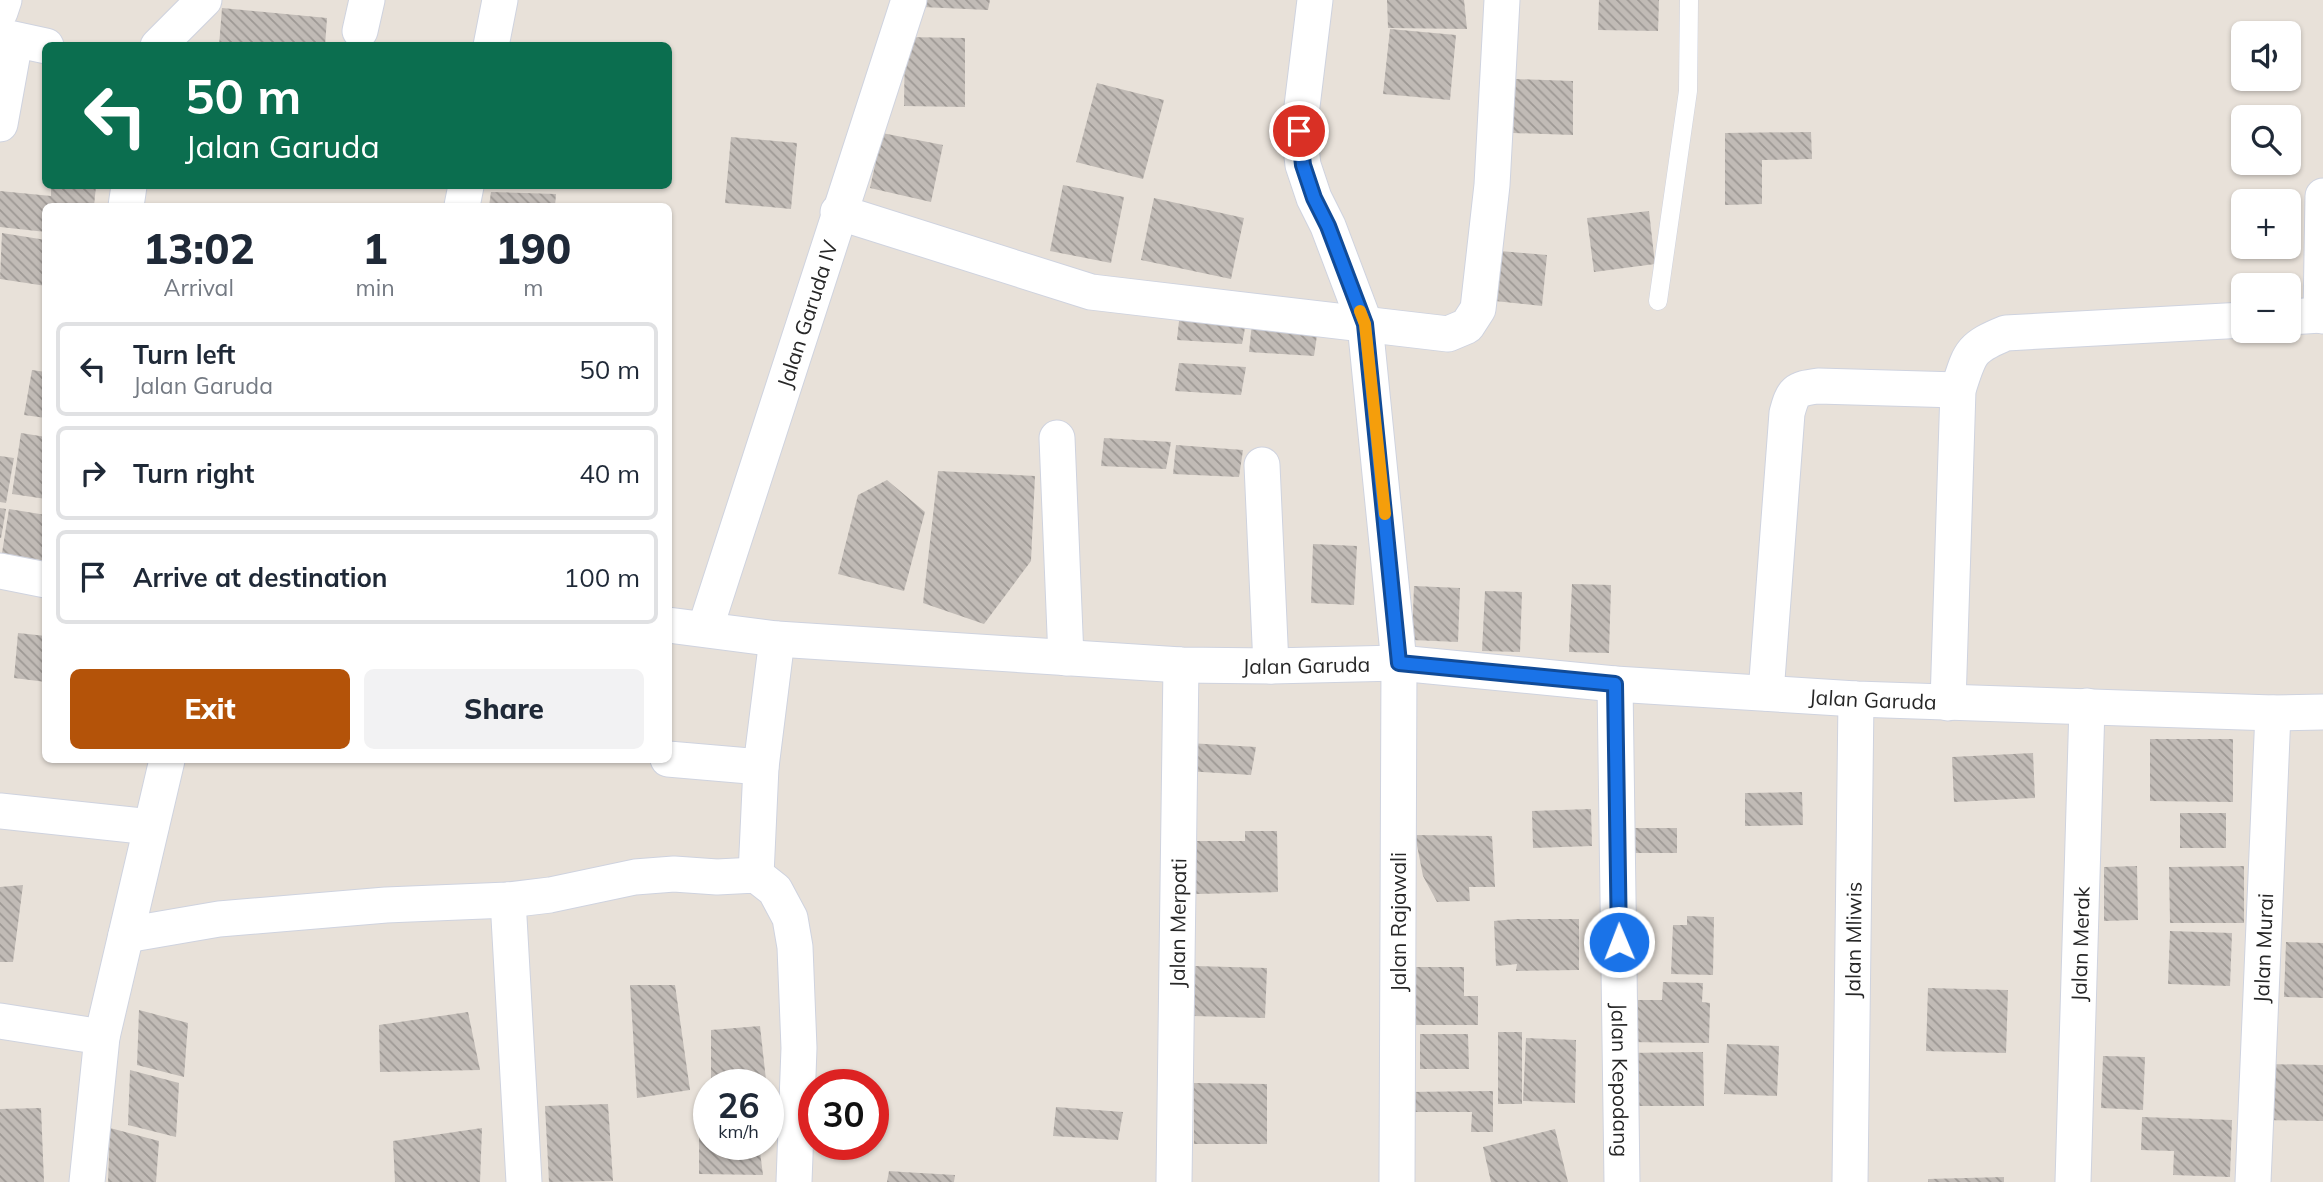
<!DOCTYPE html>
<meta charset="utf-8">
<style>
body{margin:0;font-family:Mulish,sans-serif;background:#f2f2f3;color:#1f2937;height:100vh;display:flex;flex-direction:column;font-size:26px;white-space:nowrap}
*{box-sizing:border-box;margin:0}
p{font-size:23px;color:#747a83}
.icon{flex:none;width:38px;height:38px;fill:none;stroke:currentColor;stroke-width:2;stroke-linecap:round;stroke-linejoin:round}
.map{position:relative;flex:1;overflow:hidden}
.details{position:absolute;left:42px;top:203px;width:630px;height:560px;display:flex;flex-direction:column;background:#fff;border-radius:10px;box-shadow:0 2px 5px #0004}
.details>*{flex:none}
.guide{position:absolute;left:42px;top:42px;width:630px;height:147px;border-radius:10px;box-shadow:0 2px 5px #0004;background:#0b6e4f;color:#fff;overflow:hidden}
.controls{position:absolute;left:2231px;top:21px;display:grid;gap:14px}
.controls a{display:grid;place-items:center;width:70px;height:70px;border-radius:10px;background:#fff;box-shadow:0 2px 5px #0004;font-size:35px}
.speed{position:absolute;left:693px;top:1069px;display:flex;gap:14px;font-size:35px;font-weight:700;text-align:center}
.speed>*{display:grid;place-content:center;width:91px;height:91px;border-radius:50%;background:#fff;box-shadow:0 2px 5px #0004;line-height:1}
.speed small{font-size:18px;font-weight:400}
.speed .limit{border:10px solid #d22;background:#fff;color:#111}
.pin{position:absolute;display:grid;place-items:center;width:60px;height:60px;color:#fff;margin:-30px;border:4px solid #fff;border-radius:50%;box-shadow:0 2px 7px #0007}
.me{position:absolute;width:77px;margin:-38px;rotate:359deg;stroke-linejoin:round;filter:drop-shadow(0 0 5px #0008)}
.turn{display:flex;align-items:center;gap:24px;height:147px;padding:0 28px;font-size:32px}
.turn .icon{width:91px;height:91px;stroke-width:2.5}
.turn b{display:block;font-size:49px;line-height:60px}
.eta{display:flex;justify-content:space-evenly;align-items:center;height:119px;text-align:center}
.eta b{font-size:42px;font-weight:800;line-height:49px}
.primary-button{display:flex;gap:14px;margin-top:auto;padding:14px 28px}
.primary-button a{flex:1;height:80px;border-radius:10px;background:#b45309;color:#fff;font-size:28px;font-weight:800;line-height:80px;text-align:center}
.primary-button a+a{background:#f2f2f3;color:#1f2937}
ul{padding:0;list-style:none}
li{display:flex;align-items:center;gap:21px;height:94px;margin:0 14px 10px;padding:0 14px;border:4px solid #e0e1e3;border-radius:10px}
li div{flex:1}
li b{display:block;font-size:26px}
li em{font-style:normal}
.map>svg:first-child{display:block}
.building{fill:url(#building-back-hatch)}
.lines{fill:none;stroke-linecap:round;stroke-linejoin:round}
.lane-casing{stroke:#cfd3df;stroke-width:19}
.street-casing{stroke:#cfd3df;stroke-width:37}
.lane{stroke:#fff;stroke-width:18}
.street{stroke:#fff;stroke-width:35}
.route-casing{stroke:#114b97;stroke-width:18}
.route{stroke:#1a73e8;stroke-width:12}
.slow{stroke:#f59e0b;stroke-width:12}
.labels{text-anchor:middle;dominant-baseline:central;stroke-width:6;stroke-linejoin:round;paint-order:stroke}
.street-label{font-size:21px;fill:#272727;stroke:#fff}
</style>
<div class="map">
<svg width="2323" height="1182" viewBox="0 0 2323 1182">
<defs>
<pattern id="building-back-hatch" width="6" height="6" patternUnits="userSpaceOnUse" patternTransform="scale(1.75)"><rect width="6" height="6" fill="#c1bbb6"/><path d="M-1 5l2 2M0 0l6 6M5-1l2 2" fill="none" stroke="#9d9894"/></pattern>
</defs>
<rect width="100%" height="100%" fill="#e8e1d9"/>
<g class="building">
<polygon points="923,0 990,0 988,10 922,7"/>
<polygon points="1387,0 1464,0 1467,29 1388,28"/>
<polygon points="1599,0 1659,0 1658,31 1598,30"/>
<polygon points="222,8 327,18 325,46 219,46"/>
<polygon points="1390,29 1456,35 1450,100 1383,94"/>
<polygon points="905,37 965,38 965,107 904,106"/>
<polygon points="1515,79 1573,81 1573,135 1513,133"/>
<polygon points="1097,83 1164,100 1143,179 1076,162"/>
<polygon points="1811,132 1812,159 1762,160 1762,204 1725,205 1725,133"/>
<polygon points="882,133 943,145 931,202 870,188"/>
<polygon points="731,137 797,143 791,209 725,203"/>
<polygon points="1063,185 1124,197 1111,263 1050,251"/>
<polygon points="51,186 96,186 94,206 46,206 46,232 0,227 0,191 51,196"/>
<polygon points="491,192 556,194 555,206 489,206"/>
<polygon points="1154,198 1244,218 1231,279 1141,260"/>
<polygon points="1649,211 1655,264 1594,272 1587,218"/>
<polygon points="2,233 46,240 46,286 0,279"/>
<polygon points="1500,251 1547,255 1542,306 1495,301"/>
<polygon points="1180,312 1247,317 1242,344 1177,340"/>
<polygon points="1252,323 1318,328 1314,356 1249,352"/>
<polygon points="1179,363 1246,367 1241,395 1175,391"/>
<polygon points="32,370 46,372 46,418 24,415"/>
<polygon points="21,433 46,437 46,499 12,494"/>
<polygon points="1104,438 1171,442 1166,469 1101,466"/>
<polygon points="1176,445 1243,450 1239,477 1173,474"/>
<polygon points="0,456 14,458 6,503 0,502"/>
<polygon points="938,471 1035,476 1031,561 984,624 923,603"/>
<polygon points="887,480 925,512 904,591 838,574 858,495"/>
<polygon points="0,508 6,509 1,538 0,538"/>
<polygon points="9,509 46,515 46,561 2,553"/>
<polygon points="1313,544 1357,546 1354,605 1311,603"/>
<polygon points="1572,584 1611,585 1609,653 1569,652"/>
<polygon points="1414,586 1460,588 1458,642 1412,640"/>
<polygon points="1485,591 1522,592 1520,652 1482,651"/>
<polygon points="18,633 46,636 46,682 14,678"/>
<polygon points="2150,739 2233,739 2233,802 2150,801"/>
<polygon points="1189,743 1256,747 1251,775 1186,771"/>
<polygon points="2033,753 2035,798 1954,802 1952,757"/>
<polygon points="1802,792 1803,825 1745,826 1745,793"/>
<polygon points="1591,809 1592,846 1533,848 1532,811"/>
<rect x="2180" y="813" width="46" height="35"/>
<polygon points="1634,828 1677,828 1677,853 1635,853"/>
<polygon points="1245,831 1277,831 1278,892 1196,894 1196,841 1245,841"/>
<polygon points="1415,835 1492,836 1495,887 1469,887 1470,901 1437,902 1423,876"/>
<polygon points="2137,866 2138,920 2104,921 2104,867"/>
<polygon points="2244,866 2244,923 2170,923 2169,867"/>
<polygon points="23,885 13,962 0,962 0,887"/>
<polygon points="1687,916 1714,917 1713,975 1671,974 1673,925 1687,925"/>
<polygon points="1515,919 1579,919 1579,970 1516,971 1517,964 1496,966 1494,921"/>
<polygon points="2170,931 2232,933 2230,986 2168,984"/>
<polygon points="2286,942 2323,943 2323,998 2284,997"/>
<polygon points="1194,966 1267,968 1265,1018 1193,1016"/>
<polygon points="1412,967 1464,967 1464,996 1478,996 1478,1025 1413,1025"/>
<polygon points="1663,982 1703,983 1702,1002 1710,1003 1709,1043 1624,1042 1624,1000 1662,1000"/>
<polygon points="630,985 675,985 690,1090 637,1098"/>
<polygon points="1928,988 2008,990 2006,1053 1926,1051"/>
<polygon points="139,1010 188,1023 184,1077 137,1065"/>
<polygon points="468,1012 480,1070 380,1072 379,1025"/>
<polygon points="760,1026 766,1080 711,1078 711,1030"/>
<rect x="1498" y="1032" width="24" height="72"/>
<polygon points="1420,1034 1468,1034 1469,1069 1420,1069"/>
<polygon points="1526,1038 1576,1040 1575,1103 1523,1101"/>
<polygon points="1727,1044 1779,1046 1777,1096 1724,1094"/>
<polygon points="1703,1052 1704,1106 1626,1106 1625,1053"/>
<polygon points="2103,1056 2145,1057 2143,1110 2101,1108"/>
<polygon points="2266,1064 2323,1065 2323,1121 2265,1120"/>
<polygon points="130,1070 179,1083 176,1137 128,1125"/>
<polygon points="1194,1083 1267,1084 1267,1144 1194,1144"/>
<polygon points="1493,1091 1493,1132 1471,1132 1472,1112 1405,1112 1405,1092"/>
<polygon points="608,1104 613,1181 549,1182 545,1106"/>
<polygon points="1056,1107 1123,1112 1118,1140 1053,1136"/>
<polygon points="41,1108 44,1182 0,1182 0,1109"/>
<polygon points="2142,1117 2232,1120 2230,1177 2173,1175 2174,1151 2141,1150"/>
<polygon points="709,1125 709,1144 759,1144 763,1175 699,1174 699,1127"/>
<polygon points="110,1128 159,1141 156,1182 108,1182"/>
<polygon points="482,1128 480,1182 395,1182 393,1141"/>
<polygon points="1555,1129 1568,1182 1491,1182 1483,1147"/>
<polygon points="889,1171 903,1172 955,1175 954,1182 887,1182"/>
<polygon points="2004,1177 2004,1182 1928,1182 1928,1179"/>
</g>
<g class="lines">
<g class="lane-casing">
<polyline id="lane" points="1658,301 1688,91 1689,0"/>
</g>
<g class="street-casing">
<g id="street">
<polyline points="1315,0 1299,131 1303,165 1314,198 1328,226 1365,324 1399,663 1397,1182"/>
<polyline points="0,12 4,0"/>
<polyline points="360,31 367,0"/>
<polyline points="0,36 46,46"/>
<polyline points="158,46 204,0"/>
<polyline points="491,46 500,0"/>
<polyline points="0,124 15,41"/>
<polyline points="2323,196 2321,315 2323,316"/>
<polyline points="126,206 129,186"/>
<polyline points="462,206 466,186"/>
<polyline points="838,212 1091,292 1448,334 1467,326 1478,309 1492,185 1502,0"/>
<polyline points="2289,317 2321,315"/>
<polyline points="1057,438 1066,658"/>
<polyline points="1262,465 1271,666"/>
<polyline points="0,571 46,580"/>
<path id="s1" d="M 668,625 L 777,639 L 1181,665 L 1271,666 L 1399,663 L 1615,684 L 1856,699 L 2273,713 L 2323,712"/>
<path id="s2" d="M 705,629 L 909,0"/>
<path id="s3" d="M 1615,684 L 1622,1182"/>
<path d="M 1766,693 L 1787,413 C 1793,391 1795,389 1818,386 L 1958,390"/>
<path d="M 1948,703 L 1958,390 C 1970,353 1969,348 2006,333 L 2244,320"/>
<polyline points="668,759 761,767 777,639"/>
<polyline points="0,811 151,827"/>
<polyline points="756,875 761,767"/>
<polyline points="508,900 524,1182"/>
<polyline points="126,935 219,919 386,905 508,900 550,895 635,877 674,874 717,877 756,875 775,890 790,918 795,947 799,1048 794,1182"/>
<polyline points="0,1021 102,1037"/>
<polyline points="87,1182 102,1037 167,760"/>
<path id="s4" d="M 1174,1182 L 1181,665"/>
<path id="s5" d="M 1850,1182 L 1856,699"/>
<path id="s6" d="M 2073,1182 L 2087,706"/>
<path id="s7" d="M 2253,1182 L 2273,713"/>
</g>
</g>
<use href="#lane" class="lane"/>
<use href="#street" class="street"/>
</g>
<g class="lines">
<g class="route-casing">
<polyline id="route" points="1299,131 1303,165 1314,198 1328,226 1365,324 1399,663 1615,684 1619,942"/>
</g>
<use href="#route" class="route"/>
<polyline class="slow" points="1360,311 1365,324 1385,514"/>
</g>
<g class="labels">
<g class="street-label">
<text stroke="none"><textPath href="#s2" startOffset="331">Jalan Garuda IV</textPath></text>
<text stroke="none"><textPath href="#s1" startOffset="640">Jalan Garuda</textPath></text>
<text stroke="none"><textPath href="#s1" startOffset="1208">Jalan Garuda</textPath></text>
<text transform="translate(1398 922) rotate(-90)">Jalan Rajawali</text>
<text stroke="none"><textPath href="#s4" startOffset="259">Jalan Merpati</textPath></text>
<text stroke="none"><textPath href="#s5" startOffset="242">Jalan Mliwis</textPath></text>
<text stroke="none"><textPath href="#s6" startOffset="238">Jalan Merak</textPath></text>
<text stroke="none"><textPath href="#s7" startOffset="234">Jalan Murai</textPath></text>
<text stroke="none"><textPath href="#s3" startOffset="396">Jalan Kepodang</textPath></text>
</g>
</g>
</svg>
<div class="controls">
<a><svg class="icon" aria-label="sound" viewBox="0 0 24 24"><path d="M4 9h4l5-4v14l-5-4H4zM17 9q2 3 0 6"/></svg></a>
<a><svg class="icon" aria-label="search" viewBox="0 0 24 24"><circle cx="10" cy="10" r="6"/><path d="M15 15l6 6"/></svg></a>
<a>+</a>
<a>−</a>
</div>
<div class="speed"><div>26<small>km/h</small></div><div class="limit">30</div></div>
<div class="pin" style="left:1299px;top:131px;background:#d93025"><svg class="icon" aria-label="arrive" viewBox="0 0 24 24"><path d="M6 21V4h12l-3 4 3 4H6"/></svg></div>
<svg class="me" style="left:1619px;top:942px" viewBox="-20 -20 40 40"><circle r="17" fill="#1a73e8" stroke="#fff" stroke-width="3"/><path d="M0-11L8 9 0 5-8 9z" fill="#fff"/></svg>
<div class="guide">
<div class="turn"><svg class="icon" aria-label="left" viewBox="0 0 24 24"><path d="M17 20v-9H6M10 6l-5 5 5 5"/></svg><div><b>50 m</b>Jalan Garuda</div></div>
</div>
<section class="details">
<div class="eta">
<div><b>13:02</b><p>Arrival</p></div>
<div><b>1</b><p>min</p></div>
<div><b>190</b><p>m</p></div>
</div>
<ul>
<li><svg class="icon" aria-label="left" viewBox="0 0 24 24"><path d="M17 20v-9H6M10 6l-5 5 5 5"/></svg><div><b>Turn left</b><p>Jalan Garuda</p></div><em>50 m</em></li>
<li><svg class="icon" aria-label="right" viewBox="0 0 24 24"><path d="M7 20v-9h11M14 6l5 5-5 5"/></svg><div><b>Turn right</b></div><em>40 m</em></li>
<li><svg class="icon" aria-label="arrive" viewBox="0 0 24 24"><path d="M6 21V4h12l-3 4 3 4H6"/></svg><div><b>Arrive at destination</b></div><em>100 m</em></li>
</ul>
<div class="primary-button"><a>Exit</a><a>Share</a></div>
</section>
</div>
